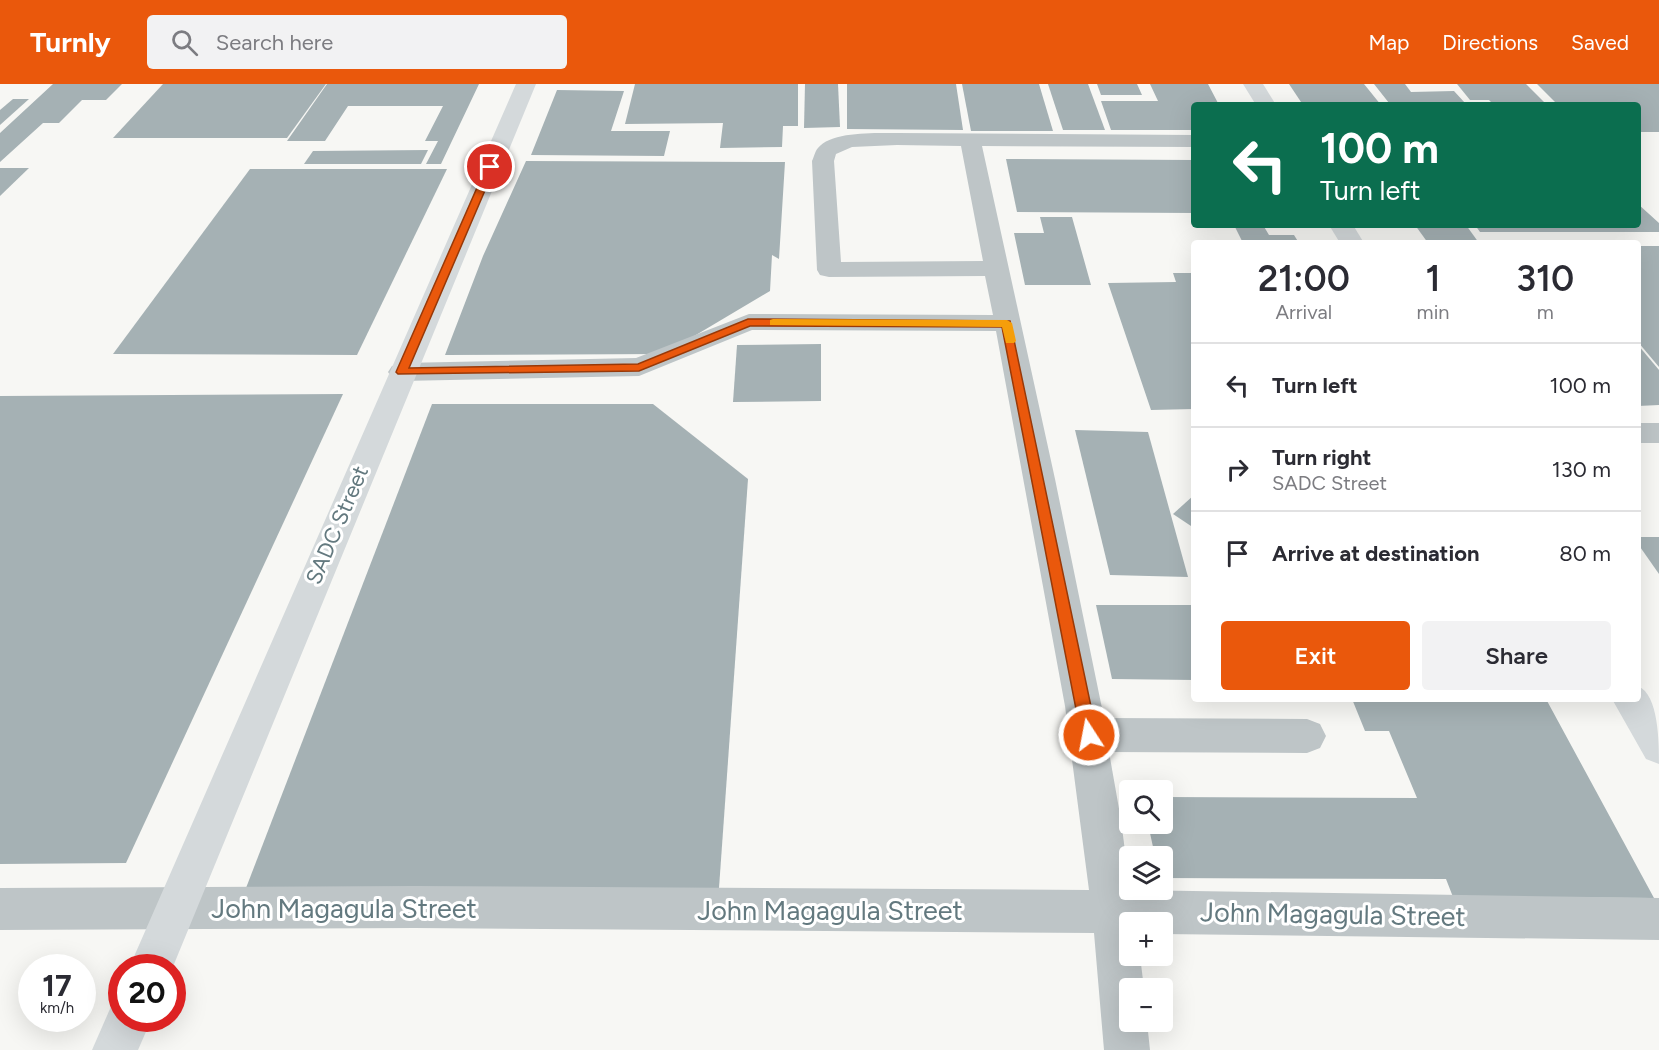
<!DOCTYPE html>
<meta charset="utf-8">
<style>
body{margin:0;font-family:Figtree,sans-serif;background:#f2f2f3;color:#2b2b33;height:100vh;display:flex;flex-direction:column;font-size:22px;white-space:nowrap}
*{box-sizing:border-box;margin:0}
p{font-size:20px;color:#7c7c81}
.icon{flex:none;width:33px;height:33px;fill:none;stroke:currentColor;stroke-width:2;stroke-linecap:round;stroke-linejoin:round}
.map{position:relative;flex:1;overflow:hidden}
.drawer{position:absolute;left:1191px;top:156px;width:450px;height:462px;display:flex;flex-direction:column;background:#fff;border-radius:6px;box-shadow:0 6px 24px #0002}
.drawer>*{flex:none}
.hud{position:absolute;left:1191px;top:18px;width:450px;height:126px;border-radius:6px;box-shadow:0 6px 24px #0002;background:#0b6e4f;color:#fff;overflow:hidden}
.tools{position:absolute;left:1119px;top:696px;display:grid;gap:12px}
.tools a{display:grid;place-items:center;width:54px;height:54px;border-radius:6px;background:#fff;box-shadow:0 6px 24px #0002;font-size:30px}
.speed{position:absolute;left:18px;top:870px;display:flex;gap:12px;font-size:30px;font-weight:700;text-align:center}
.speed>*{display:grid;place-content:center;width:78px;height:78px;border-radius:50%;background:#fff;box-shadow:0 6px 24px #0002;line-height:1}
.speed small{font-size:15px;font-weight:400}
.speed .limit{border:9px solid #d22;background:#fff;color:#111}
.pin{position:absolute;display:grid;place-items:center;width:51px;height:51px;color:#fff;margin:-26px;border:3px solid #fff;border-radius:50%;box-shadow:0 2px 6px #0007}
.me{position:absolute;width:66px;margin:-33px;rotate:349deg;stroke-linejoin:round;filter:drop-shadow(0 0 4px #0008)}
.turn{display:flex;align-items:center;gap:21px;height:126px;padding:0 30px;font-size:27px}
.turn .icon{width:78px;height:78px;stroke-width:2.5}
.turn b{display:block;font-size:42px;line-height:51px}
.eta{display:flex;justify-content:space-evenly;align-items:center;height:102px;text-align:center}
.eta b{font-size:36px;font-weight:600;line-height:42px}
.cta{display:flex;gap:12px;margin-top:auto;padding:12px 30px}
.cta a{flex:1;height:69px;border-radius:6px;background:#ea580c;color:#fff;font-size:24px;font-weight:600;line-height:69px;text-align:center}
.cta a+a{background:#f2f2f3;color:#2b2b33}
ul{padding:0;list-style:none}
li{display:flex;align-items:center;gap:18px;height:84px;padding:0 30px;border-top:2px solid #e1e1e2}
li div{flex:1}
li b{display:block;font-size:22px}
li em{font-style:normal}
header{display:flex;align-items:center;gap:36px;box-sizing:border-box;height:84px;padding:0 30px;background:#ea580c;color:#fff}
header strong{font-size:28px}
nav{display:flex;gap:33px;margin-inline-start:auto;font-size:21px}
.search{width:420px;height:54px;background:#f2f2f3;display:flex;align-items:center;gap:15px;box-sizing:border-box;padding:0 21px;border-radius:6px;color:#7c7c81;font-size:22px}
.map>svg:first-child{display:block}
.building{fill:#a5b1b4}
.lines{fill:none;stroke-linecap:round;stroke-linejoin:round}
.minor{fill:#bec5c7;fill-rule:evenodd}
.major{fill:#d4d9db;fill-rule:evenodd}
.route{fill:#ea580c;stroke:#983908;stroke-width:1.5}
.slow{fill:#f59e0b}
.labels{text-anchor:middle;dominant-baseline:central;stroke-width:6;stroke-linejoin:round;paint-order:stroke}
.street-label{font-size:22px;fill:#63797f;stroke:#fff}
.near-street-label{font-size:27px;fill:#63797f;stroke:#fff}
</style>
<header>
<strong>Turnly</strong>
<div class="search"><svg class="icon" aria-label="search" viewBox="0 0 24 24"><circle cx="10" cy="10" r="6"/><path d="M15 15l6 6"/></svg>Search here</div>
<nav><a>Map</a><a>Directions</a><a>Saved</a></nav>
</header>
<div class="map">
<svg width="1659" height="966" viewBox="0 0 1659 966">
<rect width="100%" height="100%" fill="#f7f7f4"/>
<g class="building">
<polygon points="53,0 122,0 106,16 82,16 59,39 43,39 0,78 0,49"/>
<polygon points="163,0 326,0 287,54 113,54"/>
<polygon points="327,0 479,0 441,80 426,80 438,57 425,57 443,22 348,22 325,57 287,57"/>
<polygon points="635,0 798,0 798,42 783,42 782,63 720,64 723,39 625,40"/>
<polygon points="805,0 838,0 840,43 804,44"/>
<polygon points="847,0 956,0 963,46 847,45"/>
<polygon points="962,0 1039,0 1053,47 971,47"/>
<polygon points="1048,0 1088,0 1105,46 1063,46"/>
<polygon points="1097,0 1137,0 1142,11 1101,11"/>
<polygon points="1150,0 1208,0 1219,21 1194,21 1194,46 1111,46 1101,17 1158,17"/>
<polygon points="1289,0 1364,0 1381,21 1303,21"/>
<polygon points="1374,0 1405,0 1411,8 1454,7 1465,19 1389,19"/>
<polygon points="1457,0 1526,0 1547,21 1494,21 1489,16 1470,16"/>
<polygon points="1537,0 1659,0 1659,48 1638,48 1638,21 1558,21"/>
<polygon points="557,6 624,7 611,47 670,47 664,72 531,71"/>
<polygon points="13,15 29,15 0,41 0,26"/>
<polygon points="428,66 421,80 304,80 313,67"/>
<polygon points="1006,75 1194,76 1194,129 1017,128"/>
<polygon points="526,77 785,78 779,175 772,171 770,207 664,270 445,271 483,172"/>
<polygon points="0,84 29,84 0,112"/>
<polygon points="250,85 447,85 357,271 113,270"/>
<polygon points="1638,120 1659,139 1659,148 1480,148 1475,141 1638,141"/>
<polygon points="1040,133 1072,133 1091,201 1025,201 1014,149 1044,149"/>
<polygon points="1234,141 1263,141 1269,151 1294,151 1299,159 1243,159"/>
<polygon points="1415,141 1466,141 1479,159 1428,159"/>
<polygon points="1638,162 1659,162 1659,283 1638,258"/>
<polygon points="1173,189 1194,189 1194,325 1151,326 1108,199 1176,198"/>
<polygon points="821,260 821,317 733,318 737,261"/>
<polygon points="1638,261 1659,286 1659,321 1638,322"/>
<polygon points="343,310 126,779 0,780 0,312"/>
<polygon points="432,320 653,320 748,395 719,804 246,804"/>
<polygon points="1075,346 1148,348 1188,493 1110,491"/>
<polygon points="1194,411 1194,444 1173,430"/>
<polygon points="1638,453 1659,453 1659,490 1638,460"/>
<polygon points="1096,521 1194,521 1194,596 1112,595"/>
<polygon points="1352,615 1546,615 1654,814 1453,813 1446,795 1162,794 1162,772 1155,772 1148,740 1162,740 1162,713 1417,714 1389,647 1365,647"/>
</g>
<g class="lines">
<g class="minor">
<path d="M 897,49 L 1194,51 L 1194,63 L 982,62 L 1055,395 L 1104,634 L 1307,635 L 1320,640 L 1326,652 L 1320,664 L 1307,669 L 1109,668 L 1121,736 L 1130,806 L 1659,814 L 1659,856 L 1162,850 L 1162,838 L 1130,838 L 1130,872 L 1140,872 L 1144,904 L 1130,904 L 1130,938 L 1147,938 L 1150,966 L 1104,966 L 1094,849 L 415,844 L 0,846 L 0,804 L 415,802 L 1089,806 L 1065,622 L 996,247 L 752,246 L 639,292 L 402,297 L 392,294 L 388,288 L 392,282 L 402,279 L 636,274 L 749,230 L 993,231 L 985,192 L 829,193 L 820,191 L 817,186 L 812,77 C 814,73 815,67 818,64 C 831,47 877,49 897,49 ZM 897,61 L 961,62 L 983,177 L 841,178 L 834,77 L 836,70 L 852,63 Z"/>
<rect x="1638" y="339" width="21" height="20"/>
</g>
<g class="major">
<polygon points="516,0 536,0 172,885 172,884 129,884"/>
<polygon points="1243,0 1263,0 1276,21 1256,21"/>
<polygon points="1329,141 1353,141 1364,159 1340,159"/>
<path d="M 1638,602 C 1659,611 1659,659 1659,680 L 1646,675 L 1612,615 L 1638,615 Z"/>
<polygon points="122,914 122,934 152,934 138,966 92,966 113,918"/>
</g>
</g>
<polygon class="route" points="487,81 495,83 409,284 638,280 748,235 1010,237 1097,651 1095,656 1089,658 1084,656 1081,651 1002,243 750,242 639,287 398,290 396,288"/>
<polygon class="slow" points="773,235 1007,236 1012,239 1016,257 1014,259 1006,259 1002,243 770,241 770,236"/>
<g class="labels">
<g class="street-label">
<text transform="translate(337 441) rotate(-67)">SADC Street</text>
</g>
<g class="near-street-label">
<text x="344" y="824">John Magagula Street</text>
<text x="830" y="826">John Magagula Street</text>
<text transform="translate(1333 830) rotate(1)">John Magagula Street</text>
</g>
</g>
</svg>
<div class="tools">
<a><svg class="icon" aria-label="search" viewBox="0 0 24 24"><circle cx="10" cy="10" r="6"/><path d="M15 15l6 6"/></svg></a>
<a><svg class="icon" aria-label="layers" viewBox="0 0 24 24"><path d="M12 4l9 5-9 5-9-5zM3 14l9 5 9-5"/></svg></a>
<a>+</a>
<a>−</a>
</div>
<div class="speed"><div>17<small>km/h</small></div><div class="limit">20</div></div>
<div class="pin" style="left:490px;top:83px;background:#d93025"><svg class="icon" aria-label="arrive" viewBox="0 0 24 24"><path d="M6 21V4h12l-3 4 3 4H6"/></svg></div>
<svg class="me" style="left:1089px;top:651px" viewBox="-20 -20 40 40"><circle r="17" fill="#ea580c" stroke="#fff" stroke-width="3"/><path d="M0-11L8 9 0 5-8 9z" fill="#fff"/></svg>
<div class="hud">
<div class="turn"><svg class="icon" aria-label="left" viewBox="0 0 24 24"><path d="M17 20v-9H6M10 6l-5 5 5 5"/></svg><div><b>100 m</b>Turn left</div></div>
</div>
<section class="drawer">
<div class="eta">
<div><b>21:00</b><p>Arrival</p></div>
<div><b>1</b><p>min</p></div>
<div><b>310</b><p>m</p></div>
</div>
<ul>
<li><svg class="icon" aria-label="left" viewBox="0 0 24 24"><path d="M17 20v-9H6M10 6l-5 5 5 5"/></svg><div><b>Turn left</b></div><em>100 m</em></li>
<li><svg class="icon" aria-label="right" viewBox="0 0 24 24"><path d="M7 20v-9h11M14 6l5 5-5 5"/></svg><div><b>Turn right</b><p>SADC Street</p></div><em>130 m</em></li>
<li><svg class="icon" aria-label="arrive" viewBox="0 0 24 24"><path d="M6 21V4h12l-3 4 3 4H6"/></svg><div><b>Arrive at destination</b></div><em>80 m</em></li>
</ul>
<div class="cta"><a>Exit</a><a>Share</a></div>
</section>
</div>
